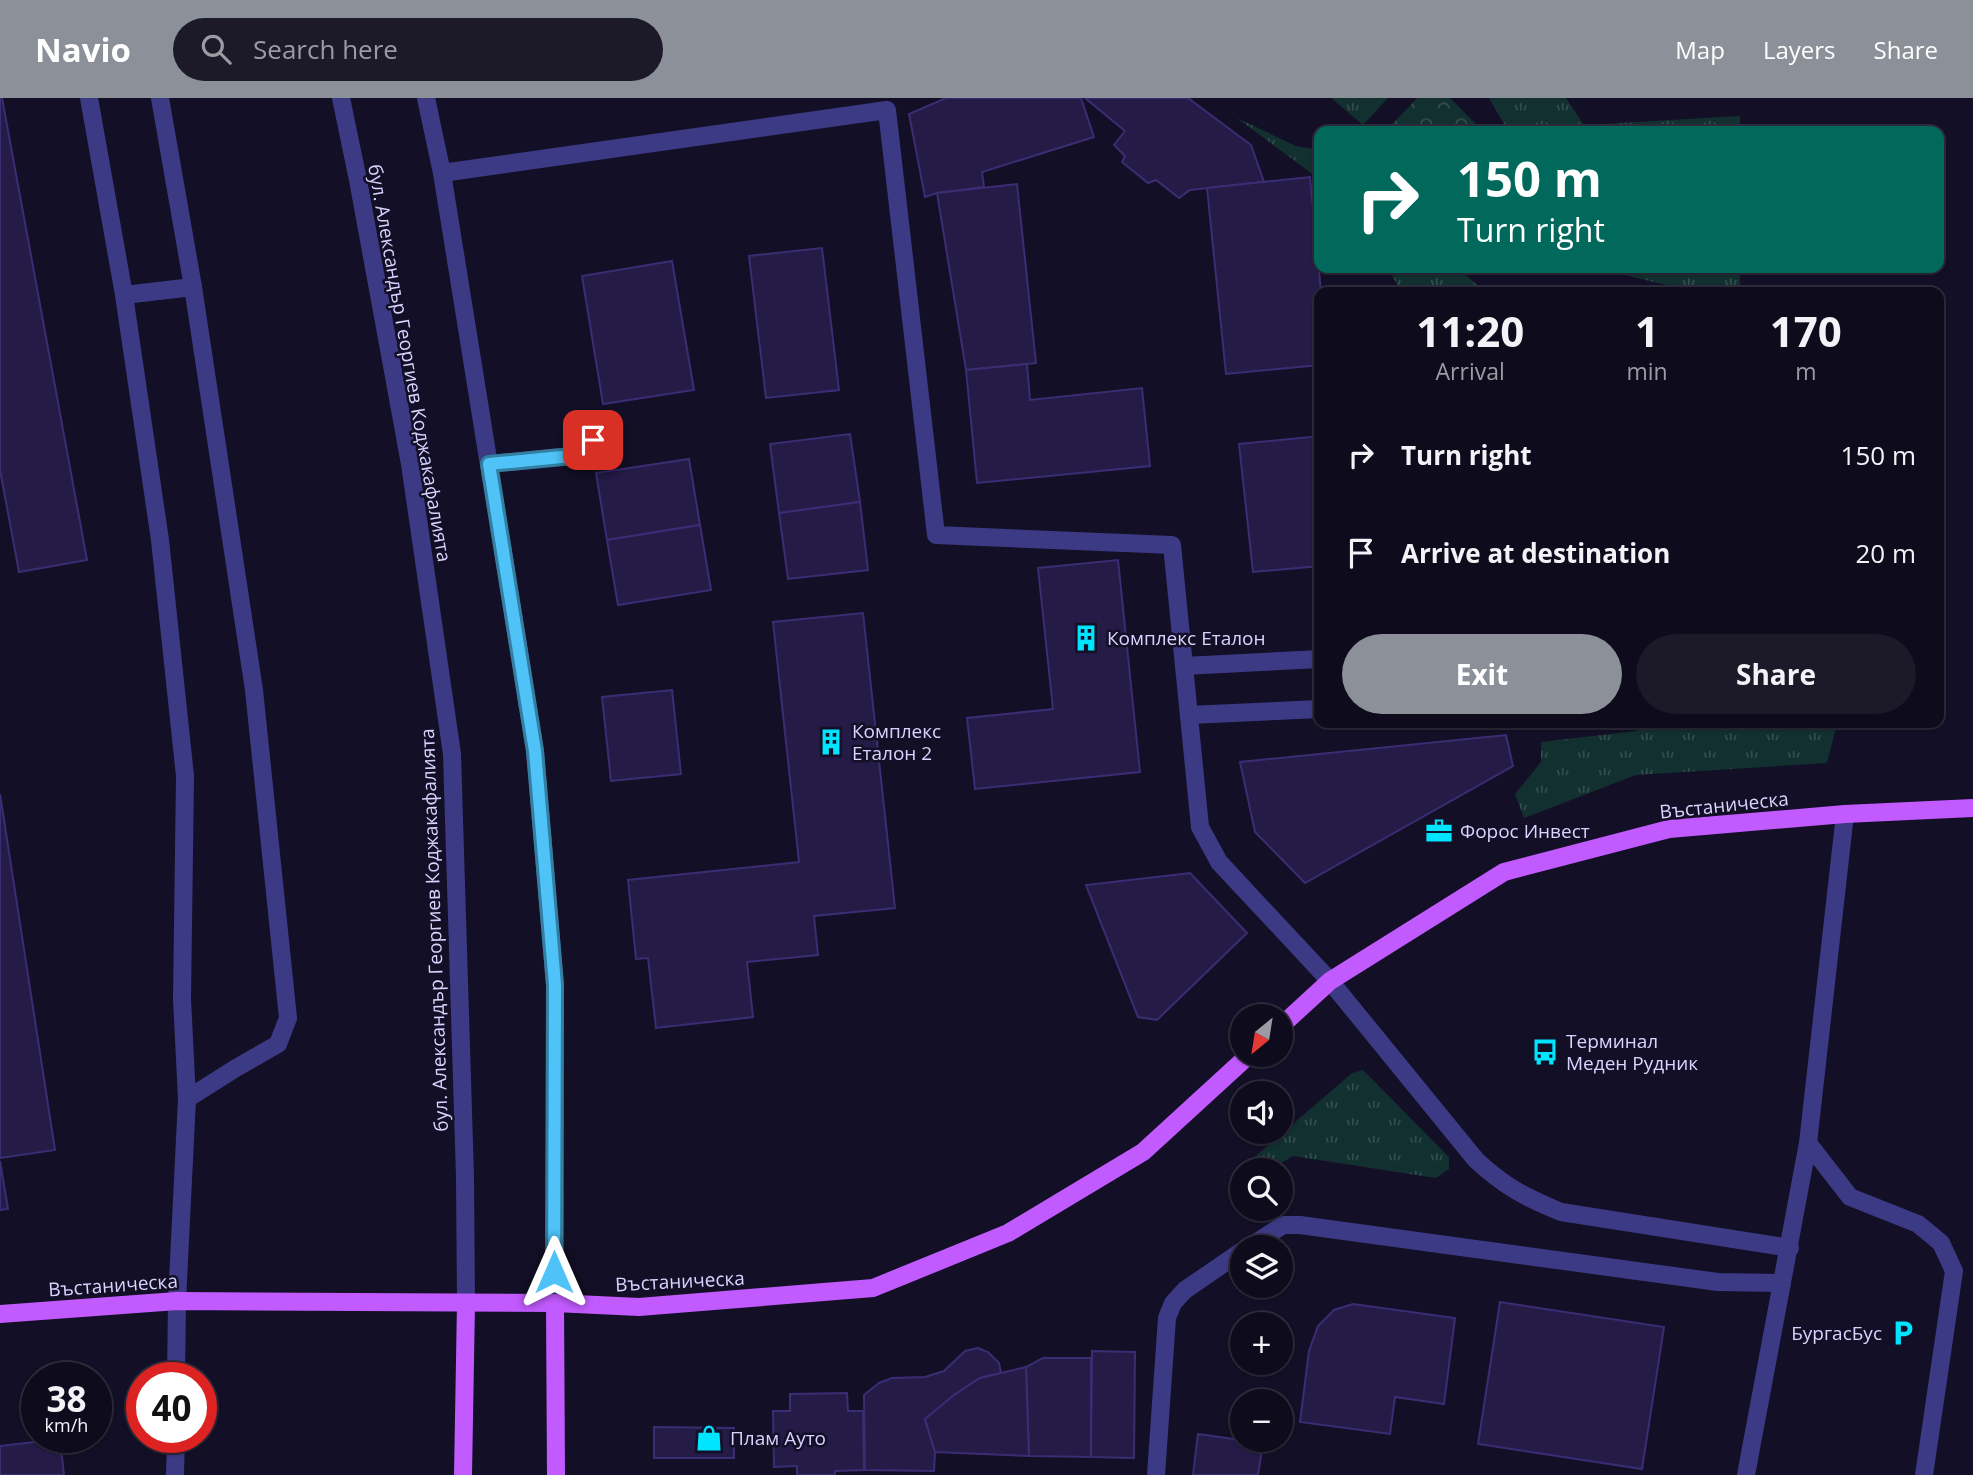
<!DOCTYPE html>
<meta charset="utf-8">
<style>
body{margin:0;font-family:"Open Sans",sans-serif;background:#1c1929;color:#f1f3f6;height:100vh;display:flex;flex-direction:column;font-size:26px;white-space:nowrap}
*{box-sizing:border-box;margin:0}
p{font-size:23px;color:#9b9ba3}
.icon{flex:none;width:38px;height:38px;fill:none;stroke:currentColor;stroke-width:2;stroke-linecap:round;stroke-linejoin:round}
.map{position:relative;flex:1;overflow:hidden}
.side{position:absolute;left:1314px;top:189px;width:630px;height:441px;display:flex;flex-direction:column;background:#0e0b1c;border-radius:14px;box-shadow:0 2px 5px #0004,0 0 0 2px #2e2b3b}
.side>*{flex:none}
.guide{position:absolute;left:1314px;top:28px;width:630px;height:147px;border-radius:14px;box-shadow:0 2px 5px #0004,0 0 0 2px #2e2b3b;background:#00695c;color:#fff;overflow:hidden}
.needle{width:46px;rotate:210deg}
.tools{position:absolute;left:1230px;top:906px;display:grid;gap:14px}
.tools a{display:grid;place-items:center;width:63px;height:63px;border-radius:50%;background:#0e0b1c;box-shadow:0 2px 5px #0004,0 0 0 2px #2e2b3b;font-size:35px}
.speed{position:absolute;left:21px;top:1264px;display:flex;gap:14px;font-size:35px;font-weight:700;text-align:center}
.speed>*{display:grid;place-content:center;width:91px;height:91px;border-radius:50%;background:#0e0b1c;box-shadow:0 2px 5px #0004,0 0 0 2px #2e2b3b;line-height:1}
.speed small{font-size:18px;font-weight:400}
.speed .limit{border:10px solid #d22;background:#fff;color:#111}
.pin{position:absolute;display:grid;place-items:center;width:60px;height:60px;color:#fff;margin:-30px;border-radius:14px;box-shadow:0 4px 10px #0006}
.me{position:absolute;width:77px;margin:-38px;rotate:0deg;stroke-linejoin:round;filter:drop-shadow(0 0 5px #0008)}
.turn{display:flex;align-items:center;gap:24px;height:147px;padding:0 28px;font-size:32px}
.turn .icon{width:91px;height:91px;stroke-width:2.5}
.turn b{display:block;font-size:49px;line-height:60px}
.eta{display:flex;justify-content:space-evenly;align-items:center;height:119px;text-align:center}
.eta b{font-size:42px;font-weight:700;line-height:49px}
.button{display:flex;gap:14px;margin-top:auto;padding:14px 28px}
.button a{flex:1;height:80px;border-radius:42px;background:#8c9099;color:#fff;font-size:28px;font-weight:700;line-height:80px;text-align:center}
.button a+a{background:#1c1929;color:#f1f3f6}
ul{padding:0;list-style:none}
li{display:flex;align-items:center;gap:21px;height:98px;padding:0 28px}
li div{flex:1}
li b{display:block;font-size:26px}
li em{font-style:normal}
header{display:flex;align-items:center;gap:42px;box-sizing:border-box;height:98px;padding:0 35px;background:#8c9099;color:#fff}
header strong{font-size:33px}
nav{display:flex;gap:38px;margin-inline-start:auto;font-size:24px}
.search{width:490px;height:63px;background:#1c1929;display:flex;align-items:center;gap:18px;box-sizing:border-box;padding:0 24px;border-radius:38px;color:#9b9ba3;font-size:26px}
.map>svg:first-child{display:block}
.grass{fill:url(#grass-tufts)}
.forest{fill:url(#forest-crowns)}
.building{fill:#241b47;stroke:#3b2d73;stroke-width:2}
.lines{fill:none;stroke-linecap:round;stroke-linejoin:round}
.minor{stroke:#3d3a85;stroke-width:18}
.major{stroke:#c25bff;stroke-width:18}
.route-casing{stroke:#337fa1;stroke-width:18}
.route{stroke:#4fc3f7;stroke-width:12}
.labels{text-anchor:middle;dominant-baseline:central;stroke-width:5;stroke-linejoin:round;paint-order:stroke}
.street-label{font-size:19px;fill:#d9d4ff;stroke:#130f26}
.poi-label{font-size:19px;fill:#d9d4ff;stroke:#130f26;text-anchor:start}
</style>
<header>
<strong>Navio</strong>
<div class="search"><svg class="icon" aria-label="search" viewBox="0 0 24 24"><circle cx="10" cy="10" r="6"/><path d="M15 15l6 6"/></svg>Search here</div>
<nav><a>Map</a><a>Layers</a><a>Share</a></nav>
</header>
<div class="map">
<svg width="1973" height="1377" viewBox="0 0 1973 1377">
<defs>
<pattern id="grass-tufts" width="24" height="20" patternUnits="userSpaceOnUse" patternTransform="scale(1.75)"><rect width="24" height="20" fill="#12302f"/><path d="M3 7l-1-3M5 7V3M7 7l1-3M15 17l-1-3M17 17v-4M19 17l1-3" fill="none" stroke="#344d4e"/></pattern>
<pattern id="forest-crowns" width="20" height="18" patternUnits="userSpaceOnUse" patternTransform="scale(1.75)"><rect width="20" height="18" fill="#12302f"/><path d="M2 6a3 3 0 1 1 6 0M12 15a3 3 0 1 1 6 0" fill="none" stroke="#344d4e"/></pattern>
</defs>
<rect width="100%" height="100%" fill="#130f26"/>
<g class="grass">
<polygon points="1331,0 1388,0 1363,27"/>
<polygon points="1489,0 1566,0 1584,27 1740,18 1740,33 1505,33 1505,28"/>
<polygon points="1237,20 1296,48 1319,52 1319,81"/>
<polygon points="1388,170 1458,170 1477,187 1498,188 1502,194 1401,194"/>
<polygon points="1618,170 1740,170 1740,186 1744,194 1670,194 1666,187 1625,177"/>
<polygon points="1638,625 1837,625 1827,665 1636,677 1524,720 1515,696 1541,664 1541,644 1636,633"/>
<polygon points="1363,972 1449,1059 1449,1071 1436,1080 1293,1058 1268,1073 1261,1073 1251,1062 1352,975"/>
</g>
<polygon class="forest" points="1417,0 1450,0 1477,27 1479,33 1386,33"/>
<g class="building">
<polygon points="0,0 2,0 87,462 19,474 0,372"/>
<polygon points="946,0 1081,0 1094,39 982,74 984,89 937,95 925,99 909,16"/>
<polygon points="1085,0 1188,0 1251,47 1264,84 1190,92 1179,100 1156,82 1148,85 1122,64 1125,58 1114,47 1125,33"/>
<polygon points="1310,79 1321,194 1320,194 1320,267 1226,276 1207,90"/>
<polygon points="1017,86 1036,265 966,272 937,95"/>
<polygon points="822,150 839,292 766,300 749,158"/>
<polygon points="672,163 694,292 603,306 582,178"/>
<polygon points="1027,266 1030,302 1142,290 1150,368 977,385 966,272"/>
<polygon points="850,336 860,404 779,415 770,346"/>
<polygon points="1320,338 1320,468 1253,474 1239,346"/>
<polygon points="689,361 700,427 607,442 596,375"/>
<polygon points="860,404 868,472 788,481 779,415"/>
<polygon points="700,427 711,492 618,507 607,442"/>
<polygon points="1118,462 1140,674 975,691 967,620 1053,611 1038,470"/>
<polygon points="863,515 895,810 814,818 818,857 747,864 753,919 656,930 648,860 636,861 628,782 799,764 773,524"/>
<polygon points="672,592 681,676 611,683 602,599"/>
<polygon points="1506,637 1513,668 1305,785 1255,734 1240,664"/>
<polygon points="0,696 55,1052 0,1060"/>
<polygon points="1190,775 1247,835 1157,922 1138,919 1086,787"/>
<polygon points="0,1063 8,1111 0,1112"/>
<polygon points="1500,1204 1664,1229 1642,1371 1478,1346"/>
<polygon points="1353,1206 1455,1220 1444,1306 1395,1299 1390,1336 1300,1324 1309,1253 1318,1228 1334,1212"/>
<polygon points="978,1250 988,1254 999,1265 1001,1275 980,1280 954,1297 925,1321 935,1354 934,1373 865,1372 864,1297 879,1285 892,1280 925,1279 944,1273 965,1253"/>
<polygon points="1092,1253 1135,1254 1134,1360 1091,1359"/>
<polygon points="1043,1260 1091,1260 1091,1359 1029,1358 1026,1269"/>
<polygon points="1026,1269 1029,1358 935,1354 925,1321 954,1297 980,1280"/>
<polygon points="847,1295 848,1313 863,1313 864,1372 835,1373 835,1377 797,1377 797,1368 774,1369 773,1313 790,1313 790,1296"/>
<polygon points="654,1329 734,1330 734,1360 654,1360"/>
<polygon points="1198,1336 1263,1345 1258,1377 1193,1377"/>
<polygon points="60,1341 64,1377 0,1377 0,1348"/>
</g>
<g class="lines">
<g class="minor">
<polyline points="89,0 124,197 160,442 185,678 182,901 187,1001 177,1203 176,1279"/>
<polyline points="160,0 193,189 254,592 288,920 278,946 236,970 187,1001"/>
<polyline points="341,0 358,82 410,366 452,656 465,1079 466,1205"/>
<polyline points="426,0 442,75 535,653 555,887 555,1205"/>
<path d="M 442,75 L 887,12 L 936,437 L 1172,447 L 1200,729 L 1219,764 L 1330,883 L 1476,1062 C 1505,1089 1525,1099 1561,1114 L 1790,1150"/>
<polyline points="124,197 193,189"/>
<polyline points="489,366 572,358 593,342"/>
<polyline points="1184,568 1320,561"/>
<polyline points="1189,617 1320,611"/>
<polyline points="1808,1045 1850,1099 1918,1126 1941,1145 1954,1173 1924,1377"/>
<polyline points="1248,1150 1283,1127 1300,1127 1718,1184 1782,1185"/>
<polyline points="175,1377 176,1339"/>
<polyline points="1156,1377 1167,1220 1173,1205 1185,1192 1242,1153"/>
<polyline points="1746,1377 1808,1045 1845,716"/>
</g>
<g class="major">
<polyline points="1281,928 1330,883 1504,774 1669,731 1845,716 1973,710"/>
<polyline points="555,1205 556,1377"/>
<polyline points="0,1216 177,1203 555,1205 639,1209 873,1190 1008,1135 1143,1054 1249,957"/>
<polyline points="463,1377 466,1205"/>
</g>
</g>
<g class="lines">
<g class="route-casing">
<polyline id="route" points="554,1174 555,887 535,653 489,366 572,358 593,342"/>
</g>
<use href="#route" class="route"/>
</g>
<defs>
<g id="building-bare" transform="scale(2.1)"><path d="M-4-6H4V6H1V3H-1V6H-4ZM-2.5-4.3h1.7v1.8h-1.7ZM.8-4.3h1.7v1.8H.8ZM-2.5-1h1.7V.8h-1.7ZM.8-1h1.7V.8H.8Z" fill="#00e5ff" stroke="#130f26" stroke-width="2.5" paint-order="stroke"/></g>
<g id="office-bare" transform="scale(2.1)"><path d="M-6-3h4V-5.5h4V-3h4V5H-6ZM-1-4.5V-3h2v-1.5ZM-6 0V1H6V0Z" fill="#00e5ff" stroke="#130f26" stroke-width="2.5" paint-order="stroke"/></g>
<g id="bus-bare" transform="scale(2.1)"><path d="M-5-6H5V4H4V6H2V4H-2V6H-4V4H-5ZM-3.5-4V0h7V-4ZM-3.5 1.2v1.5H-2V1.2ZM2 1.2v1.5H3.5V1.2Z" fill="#00e5ff" stroke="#130f26" stroke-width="2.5" paint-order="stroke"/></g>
<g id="parking-bare" transform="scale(2.1)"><path d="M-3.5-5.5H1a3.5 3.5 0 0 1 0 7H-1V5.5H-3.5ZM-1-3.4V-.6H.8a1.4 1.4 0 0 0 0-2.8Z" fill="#00e5ff" stroke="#130f26" stroke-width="2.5" paint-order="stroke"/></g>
<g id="shop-bare" transform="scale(2.1)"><path d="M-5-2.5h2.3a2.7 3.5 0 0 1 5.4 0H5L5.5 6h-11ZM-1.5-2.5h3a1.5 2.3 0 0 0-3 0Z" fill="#00e5ff" stroke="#130f26" stroke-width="2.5" paint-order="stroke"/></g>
</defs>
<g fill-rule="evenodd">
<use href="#building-bare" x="1086" y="540"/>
<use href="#building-bare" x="831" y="644"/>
<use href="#office-bare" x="1439" y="733"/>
<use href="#bus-bare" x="1545" y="954"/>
<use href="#parking-bare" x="1903" y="1235"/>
<use href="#shop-bare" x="709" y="1340"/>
</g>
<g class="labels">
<g class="street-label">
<text transform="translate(410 265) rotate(80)">бул. Александър Георгиев Коджакафалията</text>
<text transform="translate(1724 707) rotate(-6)">Въстаническа</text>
<text transform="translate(434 832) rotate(-92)">бул. Александър Георгиев Коджакафалията</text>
<text transform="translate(680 1183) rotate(-3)">Въстаническа</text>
<text transform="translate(113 1187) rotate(-4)">Въстаническа</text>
</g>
<g class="poi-label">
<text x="1107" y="540">Комплекс Еталон</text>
<text x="852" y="633">Комплекс<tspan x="852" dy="22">Еталон 2</tspan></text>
<text x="1460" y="733">Форос Инвест</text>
<text x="1566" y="943">Терминал<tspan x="1566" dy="22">Меден Рудник</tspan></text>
<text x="1882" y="1235" text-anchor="end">БургасБус</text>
<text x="730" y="1340">Плам Ауто</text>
</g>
</g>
</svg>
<div class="tools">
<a><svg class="needle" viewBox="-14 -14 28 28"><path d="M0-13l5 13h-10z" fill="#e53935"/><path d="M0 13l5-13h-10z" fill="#9b9ba3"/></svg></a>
<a><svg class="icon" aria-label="sound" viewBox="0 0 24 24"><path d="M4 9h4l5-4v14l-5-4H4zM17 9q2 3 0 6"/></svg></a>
<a><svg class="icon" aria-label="search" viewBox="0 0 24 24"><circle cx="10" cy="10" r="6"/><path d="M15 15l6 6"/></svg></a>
<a><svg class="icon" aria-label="layers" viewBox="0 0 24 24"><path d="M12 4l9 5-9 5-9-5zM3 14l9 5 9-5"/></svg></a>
<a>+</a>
<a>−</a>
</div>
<div class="speed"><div>38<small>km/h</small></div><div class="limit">40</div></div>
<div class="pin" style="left:593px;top:342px;background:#d93025"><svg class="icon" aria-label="arrive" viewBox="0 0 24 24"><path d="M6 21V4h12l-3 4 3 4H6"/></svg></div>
<svg class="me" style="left:554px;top:1174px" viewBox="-20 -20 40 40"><path d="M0-17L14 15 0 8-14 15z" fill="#4fc3f7" stroke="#fff" stroke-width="4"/></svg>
<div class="guide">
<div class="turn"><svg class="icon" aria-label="right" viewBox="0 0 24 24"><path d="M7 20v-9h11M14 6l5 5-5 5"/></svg><div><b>150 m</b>Turn right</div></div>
</div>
<section class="side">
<div class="eta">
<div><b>11:20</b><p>Arrival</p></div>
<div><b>1</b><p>min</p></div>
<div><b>170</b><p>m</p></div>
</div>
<ul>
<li><svg class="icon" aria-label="right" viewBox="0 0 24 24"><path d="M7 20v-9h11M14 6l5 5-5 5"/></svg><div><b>Turn right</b></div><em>150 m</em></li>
<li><svg class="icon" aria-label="arrive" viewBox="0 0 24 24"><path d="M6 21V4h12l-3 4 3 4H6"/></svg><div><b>Arrive at destination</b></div><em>20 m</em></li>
</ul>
<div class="button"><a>Exit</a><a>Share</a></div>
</section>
</div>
